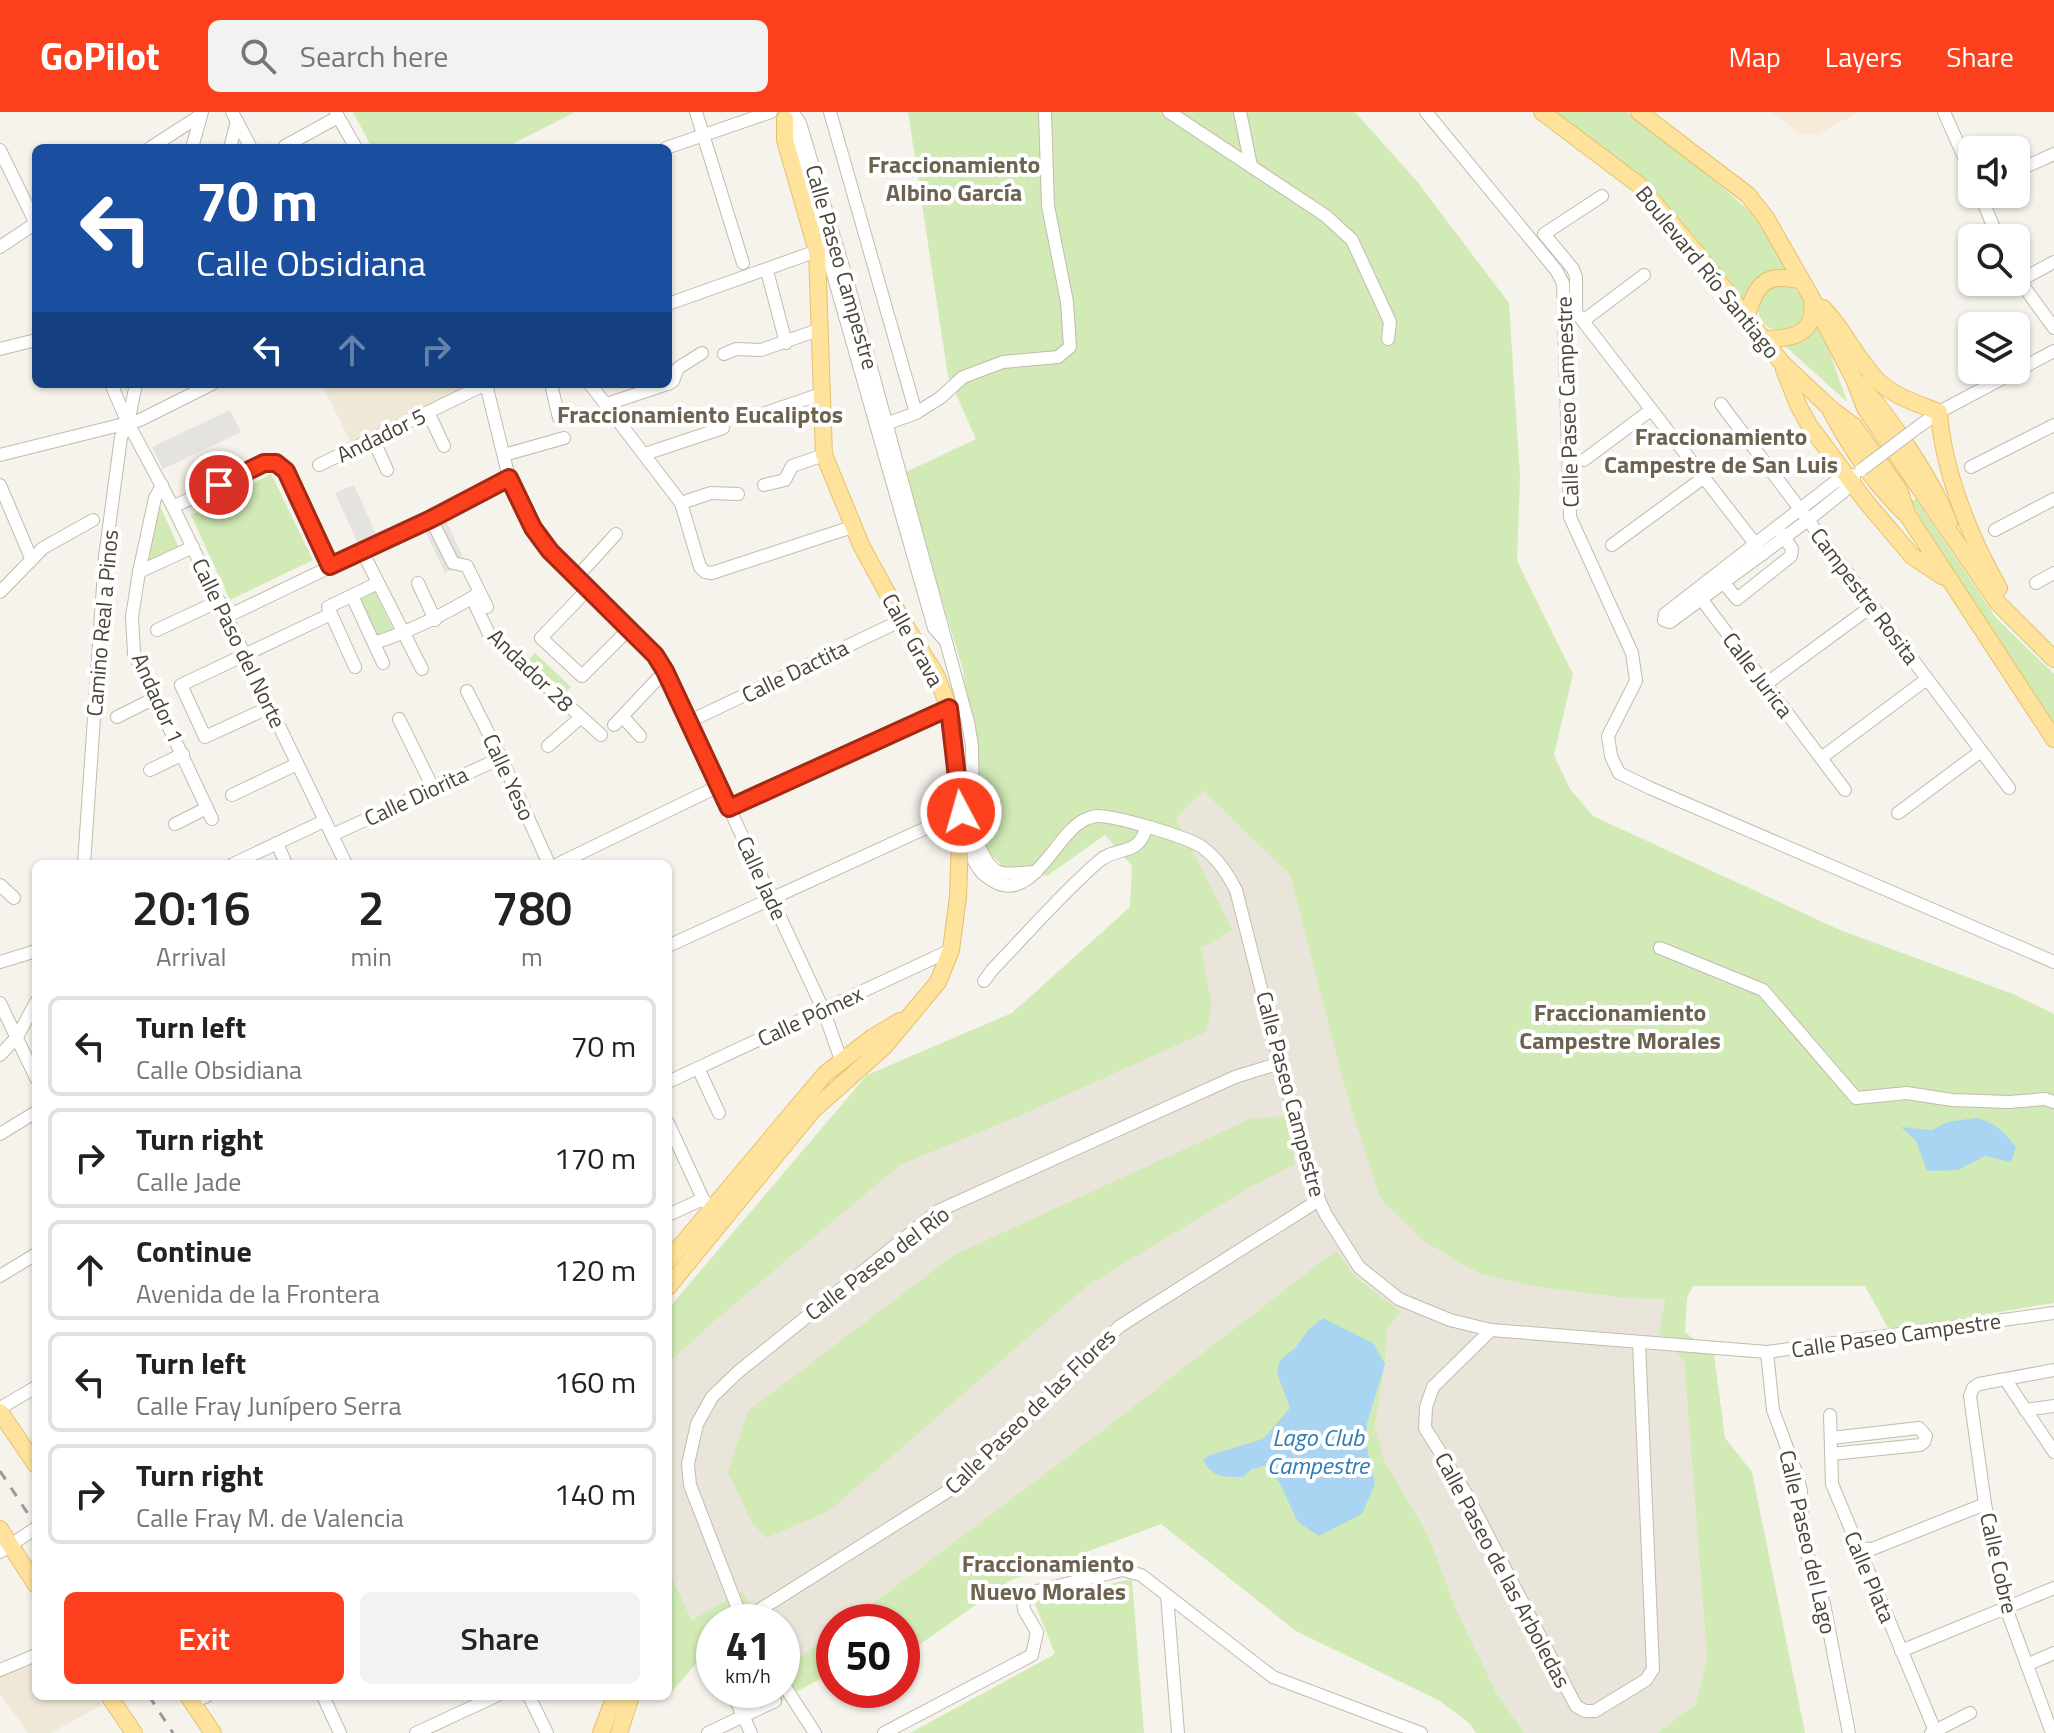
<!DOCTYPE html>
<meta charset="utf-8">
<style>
body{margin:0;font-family:"Titillium Web",sans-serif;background:#f2f2f2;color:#222;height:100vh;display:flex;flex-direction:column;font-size:30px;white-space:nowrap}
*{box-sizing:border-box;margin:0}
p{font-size:26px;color:#767676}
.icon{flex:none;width:44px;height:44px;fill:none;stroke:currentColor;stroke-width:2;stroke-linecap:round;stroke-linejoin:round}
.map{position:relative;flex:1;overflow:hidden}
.sheet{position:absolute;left:32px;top:748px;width:640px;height:840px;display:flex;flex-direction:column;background:#fff;border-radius:12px;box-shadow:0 2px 6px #0004}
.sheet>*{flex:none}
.guide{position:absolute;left:32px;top:32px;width:640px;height:244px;border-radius:12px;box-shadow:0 2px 6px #0004;background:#1a4fa0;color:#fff;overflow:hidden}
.fabs{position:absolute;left:1958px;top:24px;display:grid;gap:16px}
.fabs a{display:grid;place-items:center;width:72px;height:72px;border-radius:12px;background:#fff;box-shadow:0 2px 6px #0004;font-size:40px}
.speed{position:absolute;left:696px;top:1492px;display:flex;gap:16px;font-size:40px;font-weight:700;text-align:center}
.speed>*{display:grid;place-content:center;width:104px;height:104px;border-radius:50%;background:#fff;box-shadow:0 2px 6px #0004;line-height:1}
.speed small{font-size:20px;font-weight:400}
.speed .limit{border:12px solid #d22;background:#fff;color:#111}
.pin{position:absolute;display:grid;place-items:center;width:68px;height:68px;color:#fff;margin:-34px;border:4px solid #fff;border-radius:50%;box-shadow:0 2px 8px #0007}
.me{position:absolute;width:88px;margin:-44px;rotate:354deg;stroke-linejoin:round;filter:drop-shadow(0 0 6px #0008)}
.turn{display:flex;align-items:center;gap:28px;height:168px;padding:0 32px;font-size:36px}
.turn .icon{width:104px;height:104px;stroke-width:2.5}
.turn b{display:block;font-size:56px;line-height:68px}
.lanes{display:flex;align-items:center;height:76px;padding:0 32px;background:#0003;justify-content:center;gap:40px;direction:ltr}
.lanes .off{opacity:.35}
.eta{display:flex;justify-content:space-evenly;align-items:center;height:136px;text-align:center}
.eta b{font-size:48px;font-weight:600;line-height:56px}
.button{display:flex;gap:16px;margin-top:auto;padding:16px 32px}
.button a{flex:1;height:92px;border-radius:12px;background:#fc3f1d;color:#fff;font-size:32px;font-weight:600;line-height:92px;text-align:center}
.button a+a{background:#f2f2f2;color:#222}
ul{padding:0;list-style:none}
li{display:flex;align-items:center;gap:24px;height:100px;margin:0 16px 12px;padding:0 16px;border:4px solid #e0e0e0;border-radius:12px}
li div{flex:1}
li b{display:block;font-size:30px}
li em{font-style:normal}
header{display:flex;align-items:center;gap:48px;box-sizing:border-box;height:112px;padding:0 40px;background:#fc3f1d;color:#fff}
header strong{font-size:38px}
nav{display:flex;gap:44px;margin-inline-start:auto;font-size:28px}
.search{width:560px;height:72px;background:#f2f2f2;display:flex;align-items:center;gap:20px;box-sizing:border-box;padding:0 28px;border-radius:12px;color:#767676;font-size:30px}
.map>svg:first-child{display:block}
.residential{fill:#eae5da}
.commercial{fill:#f7ead8}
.education{fill:#efe8d6}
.green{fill:#d2eab5}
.parking{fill:#e5e3e0}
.water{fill:#a9d4f2}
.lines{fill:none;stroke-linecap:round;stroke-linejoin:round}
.minor-casing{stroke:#c2bbae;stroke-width:14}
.major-casing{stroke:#e6c16a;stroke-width:18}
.minor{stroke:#fff;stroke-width:12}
.major{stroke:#ffe39c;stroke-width:16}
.rail{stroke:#9a9a9a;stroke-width:3;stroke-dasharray:10 10;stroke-linecap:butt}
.minor-bridge-casing{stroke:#c2bbae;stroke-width:14;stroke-linecap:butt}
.minor-bridge{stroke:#fff;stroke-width:12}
.route-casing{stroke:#a42913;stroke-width:20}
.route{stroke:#fc3f1d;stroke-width:14}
.labels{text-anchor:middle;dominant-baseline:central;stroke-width:8;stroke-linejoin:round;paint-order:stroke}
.street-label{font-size:22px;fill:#4b4439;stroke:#fff}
.neighbourhood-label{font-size:24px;font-weight:bold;fill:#6e6250;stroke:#fff}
.water-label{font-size:24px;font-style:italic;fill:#2e7ab2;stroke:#fff}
</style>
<header>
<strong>GoPilot</strong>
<div class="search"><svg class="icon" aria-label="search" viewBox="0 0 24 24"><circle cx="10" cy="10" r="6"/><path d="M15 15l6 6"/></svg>Search here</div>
<nav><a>Map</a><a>Layers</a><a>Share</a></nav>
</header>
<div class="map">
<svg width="2054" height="1621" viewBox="0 0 2054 1621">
<rect width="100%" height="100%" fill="#f6f3ec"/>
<polygon class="residential" points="1203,679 1290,763 1344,973 1381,1087 1480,1162 1532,1174 1624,1186 1665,1187 1659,1220 1684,1247 1707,1546 1696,1592 1657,1621 1524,1621 1496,1580 1457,1499 1427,1421 1384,1348 1375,1314 1385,1252 1387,1216 1401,1200 1355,1164 1336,1138 1103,1318 848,1510 834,1510 834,1521 784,1555 782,1551 782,1510 759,1510 742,1479 693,1508 683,1490 668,1458 668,1252 711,1212 900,1053 1017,1005 1212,893 1201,836 1231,818 1176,706"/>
<polygon class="commercial" points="1772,0 1859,0 1816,23 1800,22"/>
<g class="education">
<polygon points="322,272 471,272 351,331"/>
<polygon points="36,1551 36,1584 96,1584 102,1593 51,1621 28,1621 0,1582 0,1563"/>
</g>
<g class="green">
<polygon points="353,0 575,0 505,36 372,36"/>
<polygon points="908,0 1355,0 1416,68 1509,191 1520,365 1517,449 1573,562 1554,643 1570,677 1593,704 1840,818 2013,882 2054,902 2054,1191 1889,1218 1865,1174 1693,1174 1687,1186 1685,1220 1714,1243 1725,1326 1752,1360 1805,1621 1657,1621 1696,1592 1707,1546 1684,1248 1659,1220 1665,1187 1624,1186 1532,1174 1480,1162 1424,1129 1380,1086 1344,973 1290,763 1203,679 1176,706 1232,818 1201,836 1212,893 1206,920 1017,1005 900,1053 711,1212 668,1252 668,1197 867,963 1012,901 1130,795 1132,754 1105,723 1047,764 1004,755 985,737 963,558 904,361 976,327 948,264"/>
<polygon points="1552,0 1627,0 1689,46 1755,104 1787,159 1744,190 1645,71"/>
<circle cx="1781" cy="196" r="23"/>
<path d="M 1817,212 L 1826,229 L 1847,290 L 1784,233 C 1800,230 1808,227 1817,212 Z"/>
<polygon points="271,362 313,448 230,488 191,403"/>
<polygon points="1916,387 1996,506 2054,562 2054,615 1940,443 1911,389"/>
<polygon points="158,390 180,438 143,455"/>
<polygon points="375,480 393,517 376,524 359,488"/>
<polygon points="535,541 571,575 559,587 523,553"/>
<polygon points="1285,1004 1295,1052 1247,1077 1088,1173 829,1399 766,1426 752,1411 728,1360 748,1299 954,1143 1250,1007"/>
<polygon points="1336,1138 1355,1164 1401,1200 1387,1216 1385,1252 1375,1314 1384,1348 1427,1421 1457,1499 1496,1580 1524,1621 1476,1621 1470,1612 1440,1589 1296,1519 1161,1412 1011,1468 902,1545 902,1510 848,1510 1103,1318"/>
<polygon points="668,1458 692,1508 742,1479 759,1510 714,1510 714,1531 668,1584"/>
<polygon points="1132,1467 1144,1621 910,1621 1055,1542 1034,1489"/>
<polygon points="834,1521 834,1569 829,1562 779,1589 773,1578 782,1578 782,1551 785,1555"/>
</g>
<g class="parking">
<polygon points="230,298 241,320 163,357 152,335"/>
<polygon points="354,373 376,422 358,431 335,381"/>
<polygon points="446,409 466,451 445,461 425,419"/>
</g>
<g class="water">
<path d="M 1976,1006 C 1995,1010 2004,1020 2016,1035 L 2011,1050 L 1985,1044 L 1958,1058 L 1927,1059 L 1916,1029 L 1901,1015 L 1932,1018 L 1948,1010 Z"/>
<path d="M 1323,1206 L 1373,1231 L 1385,1252 L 1367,1311 L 1366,1331 L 1375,1372 L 1362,1402 L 1319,1424 L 1298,1410 L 1280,1372 L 1267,1353 L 1252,1357 L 1243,1365 C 1225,1365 1212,1366 1203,1348 L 1210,1343 L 1263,1327 L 1290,1296 L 1277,1261 L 1280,1248 L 1295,1236 L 1309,1217 Z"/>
</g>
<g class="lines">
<g class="minor-casing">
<g id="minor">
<polyline points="232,0 251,36"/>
<polyline points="696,0 743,151"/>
<polyline points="830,0 916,301"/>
<polyline points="1169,0 1326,104 1352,128 1390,210 1388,227"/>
<polyline points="1240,0 1251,54"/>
<polyline points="1426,0 1556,158 1563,171 1570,405 1632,541 1636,569 1608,624 1611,644 1619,661 1650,676 2054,850"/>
<polyline points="1944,0 1972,63"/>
<polyline points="336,1 356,36"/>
<path d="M 793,1 L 800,11 L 849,175 L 968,610 L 972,634 L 974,749 C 980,760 984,764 995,770 C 1033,790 1055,723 1084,708 C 1088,706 1091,705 1096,704 C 1114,703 1187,725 1202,735 C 1218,747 1227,761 1236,778 L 1280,951 L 1319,1088 L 1326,1103 L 1359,1155 L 1399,1187 L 1450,1208 L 1491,1218 L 1767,1240 L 2054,1201"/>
<polyline points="789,8 934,516 943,526"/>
<polyline points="150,36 201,3"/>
<polyline points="192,36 202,0"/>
<polyline points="230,36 237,9"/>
<polyline points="286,36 285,34 338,5"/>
<polyline points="666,36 771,0"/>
<polyline points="0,38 36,112"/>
<polyline points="2016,59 2054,42"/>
<polyline points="1980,82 1998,126"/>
<polyline points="1602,84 1544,122 1573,157 1576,165 1576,200 1763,442"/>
<polyline points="0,135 36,111"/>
<polyline points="767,159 786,231"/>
<polyline points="2016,164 2054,216"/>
<polyline points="2019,169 2054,150"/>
<polyline points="668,192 817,139"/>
<polyline points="1583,209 1644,163"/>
<polyline points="0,237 36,228"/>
<polyline points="724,242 736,237 761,238 821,217"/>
<polyline points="111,272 128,311 173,395 346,752"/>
<polyline points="486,272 509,366 538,424 564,455 655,543 665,559 823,897 841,948"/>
<polyline points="551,272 559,306"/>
<polyline points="590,272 681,391 700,455 705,460 712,461 852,415"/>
<polyline points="668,272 673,269 678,256 702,241"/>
<polyline points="607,292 667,272"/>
<polyline points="1721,292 2009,676"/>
<polyline points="428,300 444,334"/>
<polyline points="745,308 821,282"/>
<polyline points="883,313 916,301 940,286 963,265 1003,250 1058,245 1070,235 1067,190 1048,94 1045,0"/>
<polyline points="1918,315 1939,300 2054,239"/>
<polyline points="373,327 387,358"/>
<polyline points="645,342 723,316"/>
<polyline points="0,343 140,308 212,272"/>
<polyline points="504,343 564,326"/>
<polyline points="1584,348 1651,298"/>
<polyline points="319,353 486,272"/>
<polyline points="1971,355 2054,313"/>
<polyline points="0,373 31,446"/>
<polyline points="162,373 155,386 139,460 132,505 134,541 212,707"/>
<polyline points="764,373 785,368 792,354 824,343"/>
<polyline points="681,391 711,381 738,382"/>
<polyline points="173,395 264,351 276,351 286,359 330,454"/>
<polyline points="431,407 453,451 467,454 487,495"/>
<polyline points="1995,418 2054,387"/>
<polyline points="1612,433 1703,366"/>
<polyline points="362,439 422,557"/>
<polyline points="139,460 193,435"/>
<polyline points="576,466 616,422"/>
<polyline points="418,471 435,508"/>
<polyline points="1724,471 1737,487 1791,444 1792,437 1782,422"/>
<polyline points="2036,471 2054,461"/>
<polyline points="588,477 541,526 582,564 629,517"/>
<polyline points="0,480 43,436 93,408"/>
<polyline points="1696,480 1845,678"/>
<polyline points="352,484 383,551"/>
<polyline points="472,486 489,522 601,623"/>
<polyline points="226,505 434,405 509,366"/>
<polyline points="1664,508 1665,502 1835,370 1852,363"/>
<polyline points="1664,508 1670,510 1808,408 1843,380 1854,366"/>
<polyline points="157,518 219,489"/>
<path d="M 374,531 C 412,519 445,502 480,481"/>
<polyline points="355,555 328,495 378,471"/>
<polyline points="1766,572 1872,494"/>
<polyline points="467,579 501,646 549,752"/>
<polyline points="270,595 205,625 181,573 331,502"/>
<polyline points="117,605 155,586"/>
<polyline points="623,605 640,624"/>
<polyline points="399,607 433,676"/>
<polyline points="688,610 902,508"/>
<polyline points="614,613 665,559"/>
<polyline points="548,634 580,606"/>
<polyline points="1821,646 1927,567"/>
<polyline points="150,658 183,642"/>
<polyline points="232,683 297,652"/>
<polyline points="729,696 949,596"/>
<polyline points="1898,701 1981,639"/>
<polyline points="175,712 207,696"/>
<polyline points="332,723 501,646"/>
<path d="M 977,730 C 994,768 999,762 1036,760"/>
<polyline points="277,731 286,752"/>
<polyline points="84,752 105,445 121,325 128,311 136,272"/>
<polyline points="233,752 324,709"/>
<polyline points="558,752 719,674"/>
<polyline points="0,773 14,786"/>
<polyline points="668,834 961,700"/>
<polyline points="1660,836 1763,878 1856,986 1907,981 1952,988 2009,990 2045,987 2054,990"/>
<polyline points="0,850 36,839"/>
<path d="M 984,869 L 992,858 C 1027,822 1060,783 1098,750 C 1116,733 1138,746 1146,716"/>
<polyline points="0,891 36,966"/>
<polyline points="0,943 17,925 36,890"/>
<polyline points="699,958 719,1001"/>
<polyline points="668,970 951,838"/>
<polyline points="668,1011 703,1087"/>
<polyline points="0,1022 36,1000"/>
<polyline points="668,1103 703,1087 707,1092"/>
<polyline points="0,1164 36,1142"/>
<polyline points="1491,1218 1433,1275 1426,1295 1425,1316 1468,1385 1576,1594 1585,1599 1595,1599 1646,1568 1653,1557 1639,1231"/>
<polyline points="1767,1240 1773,1298 1796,1360 1801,1378 1803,1430 1824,1492 1849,1621"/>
<polyline points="2005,1267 2054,1340"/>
<polyline points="0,1296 36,1275"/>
<polyline points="2025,1298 2054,1294"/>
<polyline points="1830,1303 1832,1372 1936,1621"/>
<polyline points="1831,1326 1919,1316 1926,1324 1924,1330 1920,1333 1831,1342"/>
<polyline points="1857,1436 1872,1437 1985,1392"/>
<polyline points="0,1440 36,1416"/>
<polyline points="1167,1483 1178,1621"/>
<polyline points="742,1509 956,1374 1120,1214 1319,1088"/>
<polyline points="743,1510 690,1373 688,1352 697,1312 712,1285 738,1260 938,1099 1235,965 1280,951"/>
<polyline points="1901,1539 2054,1476"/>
<polyline points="2029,1552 2054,1541"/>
<polyline points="0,1558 36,1543"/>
<polyline points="782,1570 815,1621"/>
<polyline points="731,1578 751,1621"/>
<polyline points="323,1584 340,1621"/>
<polyline points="529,1584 547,1621"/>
<polyline points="193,1590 207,1584"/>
<polyline points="416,1621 496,1584"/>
<polyline points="708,1621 775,1589"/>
<polyline points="884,1621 1032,1543 1037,1520 1024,1498 1023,1486 1029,1481 1123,1458 1141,1463 1273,1565 1421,1621"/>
<polyline points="1931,1621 1970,1601"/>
<polyline points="2052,1621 2006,1496 1985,1392 1970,1284 1973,1276 1979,1272 2054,1258"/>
</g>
</g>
<g class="major-casing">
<g id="major">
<polyline points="1542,0 1639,73 1699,144 1782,251 1831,297 1854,314 1899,378 1908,404"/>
<polyline points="1639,0 1748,83 1766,106 1810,183 1854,267 1865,296 1998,491 2054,547"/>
<path d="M 1823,196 C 1844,218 1856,246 1877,268 C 1893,284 1918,292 1939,300 C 1943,358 1970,426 1999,476"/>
<path d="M 1747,203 C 1757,170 1767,160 1802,169"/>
<path d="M 1764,227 C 1792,227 1816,223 1812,189"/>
<polyline points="1784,257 1798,293 1809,313 1867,391 1912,444 1942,464"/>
<path d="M 1858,271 C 1888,301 1934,371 1949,411"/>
<path d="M 1831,299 C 1851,337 1877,375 1908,404 L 2054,627"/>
<polyline points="668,1149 825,962 873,925 900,909"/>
<polyline points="668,1175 813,998 884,935 938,870 951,838 958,785 961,700 949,596 936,563 902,508 862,435 824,343 817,139 785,28 785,7"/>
<polyline points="0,1300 36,1353"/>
<polyline points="0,1417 36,1473"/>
<polyline points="109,1584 134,1621"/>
<polyline points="188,1584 213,1621"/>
<polyline points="601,1621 615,1584"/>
<polyline points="619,1621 631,1584"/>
</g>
</g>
<use href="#minor" class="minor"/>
<use href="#major" class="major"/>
<g class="rail">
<polyline points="0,1359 36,1414"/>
<polyline points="149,1584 173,1621"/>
</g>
<g class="minor-bridge-casing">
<polyline id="minor-bridge" points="1861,358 1918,315"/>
</g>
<use href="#minor-bridge" class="minor-bridge"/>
</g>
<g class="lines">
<g class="route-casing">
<polyline id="route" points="219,373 264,351 276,351 286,359 330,454 431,407 509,366 533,416 550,439 655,543 665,559 729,696 949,596 961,700"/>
</g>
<use href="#route" class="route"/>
</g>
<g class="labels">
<g class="street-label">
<text transform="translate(842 155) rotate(74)">Calle Paseo Campestre</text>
<text transform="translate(1708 160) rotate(51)">Boulevard Río Santiago</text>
<text transform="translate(1567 290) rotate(-92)">Calle Paseo Campestre</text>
<text transform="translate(381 323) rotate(-26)">Andador 5</text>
<text transform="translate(1865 484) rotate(53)">Campestre Rosita</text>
<text transform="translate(102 511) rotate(-85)">Camino Real a Pinos</text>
<text transform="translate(913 528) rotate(61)">Calle Grava</text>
<text transform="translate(239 531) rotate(64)">Calle Paso del Norte</text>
<text transform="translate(531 558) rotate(44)">Andador 28</text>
<text transform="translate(795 559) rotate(-26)">Calle Dactita</text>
<text transform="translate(1758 563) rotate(53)">Calle Jurica</text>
<text transform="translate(158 586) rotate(66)">Andador 1</text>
<text transform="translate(509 665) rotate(65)">Calle Yeso</text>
<text transform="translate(416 684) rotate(-25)">Calle Diorita</text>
<text transform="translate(762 766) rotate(65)">Calle Jade</text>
<text transform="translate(810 904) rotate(-25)">Calle Pómex</text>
<text transform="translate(1291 982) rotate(75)">Calle Paseo Campestre</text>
<text transform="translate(877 1151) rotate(-37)">Calle Paseo del Río</text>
<text transform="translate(1896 1223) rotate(-8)">Calle Paseo Campestre</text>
<text transform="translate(1030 1299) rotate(-44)">Calle Paseo de las Flores</text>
<text transform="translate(1808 1430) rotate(77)">Calle Paseo del Lago</text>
<text transform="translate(1999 1451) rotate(77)">Calle Cobre</text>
<text transform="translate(1503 1458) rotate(62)">Calle Paseo de las Arboledas</text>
<text transform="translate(1870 1465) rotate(67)">Calle Plata</text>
</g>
<g class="neighbourhood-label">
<text x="954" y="52">Fraccionamiento<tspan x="954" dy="28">Albino García</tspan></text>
<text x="700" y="302">Fraccionamiento Eucaliptos</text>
<text x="1721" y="324">Fraccionamiento<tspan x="1721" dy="28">Campestre de San Luis</tspan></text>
<text x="1620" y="900">Fraccionamiento<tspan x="1620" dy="28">Campestre Morales</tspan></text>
<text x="1048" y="1451">Fraccionamiento<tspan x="1048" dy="28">Nuevo Morales</tspan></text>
</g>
<g class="water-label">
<text x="1318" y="1325">Lago Club<tspan x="1318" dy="28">Campestre</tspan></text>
</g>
</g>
</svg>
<div class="fabs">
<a><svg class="icon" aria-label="sound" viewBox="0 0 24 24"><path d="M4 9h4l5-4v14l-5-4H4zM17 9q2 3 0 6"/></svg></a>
<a><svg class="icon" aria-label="search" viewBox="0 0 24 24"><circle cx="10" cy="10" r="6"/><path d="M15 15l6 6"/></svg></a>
<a><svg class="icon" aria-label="layers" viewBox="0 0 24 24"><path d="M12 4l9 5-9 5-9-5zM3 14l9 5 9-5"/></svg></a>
</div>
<div class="speed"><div>41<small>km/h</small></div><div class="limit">50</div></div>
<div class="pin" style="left:219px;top:373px;background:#d93025"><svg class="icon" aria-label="arrive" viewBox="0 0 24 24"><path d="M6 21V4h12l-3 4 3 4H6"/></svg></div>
<svg class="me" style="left:961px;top:700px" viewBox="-20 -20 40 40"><circle r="17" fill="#fc3f1d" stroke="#fff" stroke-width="3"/><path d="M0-11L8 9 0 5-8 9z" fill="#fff"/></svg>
<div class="guide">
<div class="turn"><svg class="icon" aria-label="left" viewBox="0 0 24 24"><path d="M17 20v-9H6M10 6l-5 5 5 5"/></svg><div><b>70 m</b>Calle Obsidiana</div></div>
<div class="lanes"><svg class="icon" aria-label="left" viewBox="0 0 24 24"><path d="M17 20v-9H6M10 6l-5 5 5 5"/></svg><svg class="icon off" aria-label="ahead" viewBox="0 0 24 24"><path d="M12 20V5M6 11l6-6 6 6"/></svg><svg class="icon off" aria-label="right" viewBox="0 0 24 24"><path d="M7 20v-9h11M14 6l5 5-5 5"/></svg></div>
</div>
<section class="sheet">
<div class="eta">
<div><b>20:16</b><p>Arrival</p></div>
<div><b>2</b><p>min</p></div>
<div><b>780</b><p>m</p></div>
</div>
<ul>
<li><svg class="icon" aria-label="left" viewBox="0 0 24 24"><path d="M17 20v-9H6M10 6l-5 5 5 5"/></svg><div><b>Turn left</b><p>Calle Obsidiana</p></div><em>70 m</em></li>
<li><svg class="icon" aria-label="right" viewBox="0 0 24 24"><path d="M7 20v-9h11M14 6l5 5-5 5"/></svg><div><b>Turn right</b><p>Calle Jade</p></div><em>170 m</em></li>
<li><svg class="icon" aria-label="ahead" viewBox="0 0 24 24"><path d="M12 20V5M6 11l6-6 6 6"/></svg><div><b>Continue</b><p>Avenida de la Frontera</p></div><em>120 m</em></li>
<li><svg class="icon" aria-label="left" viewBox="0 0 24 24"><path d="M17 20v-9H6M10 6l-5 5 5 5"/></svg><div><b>Turn left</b><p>Calle Fray Junípero Serra</p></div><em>160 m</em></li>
<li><svg class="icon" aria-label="right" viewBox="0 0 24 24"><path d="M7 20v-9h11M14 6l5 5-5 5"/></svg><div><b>Turn right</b><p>Calle Fray M. de Valencia</p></div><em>140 m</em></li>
</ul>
<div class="button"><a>Exit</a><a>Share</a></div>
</section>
</div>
